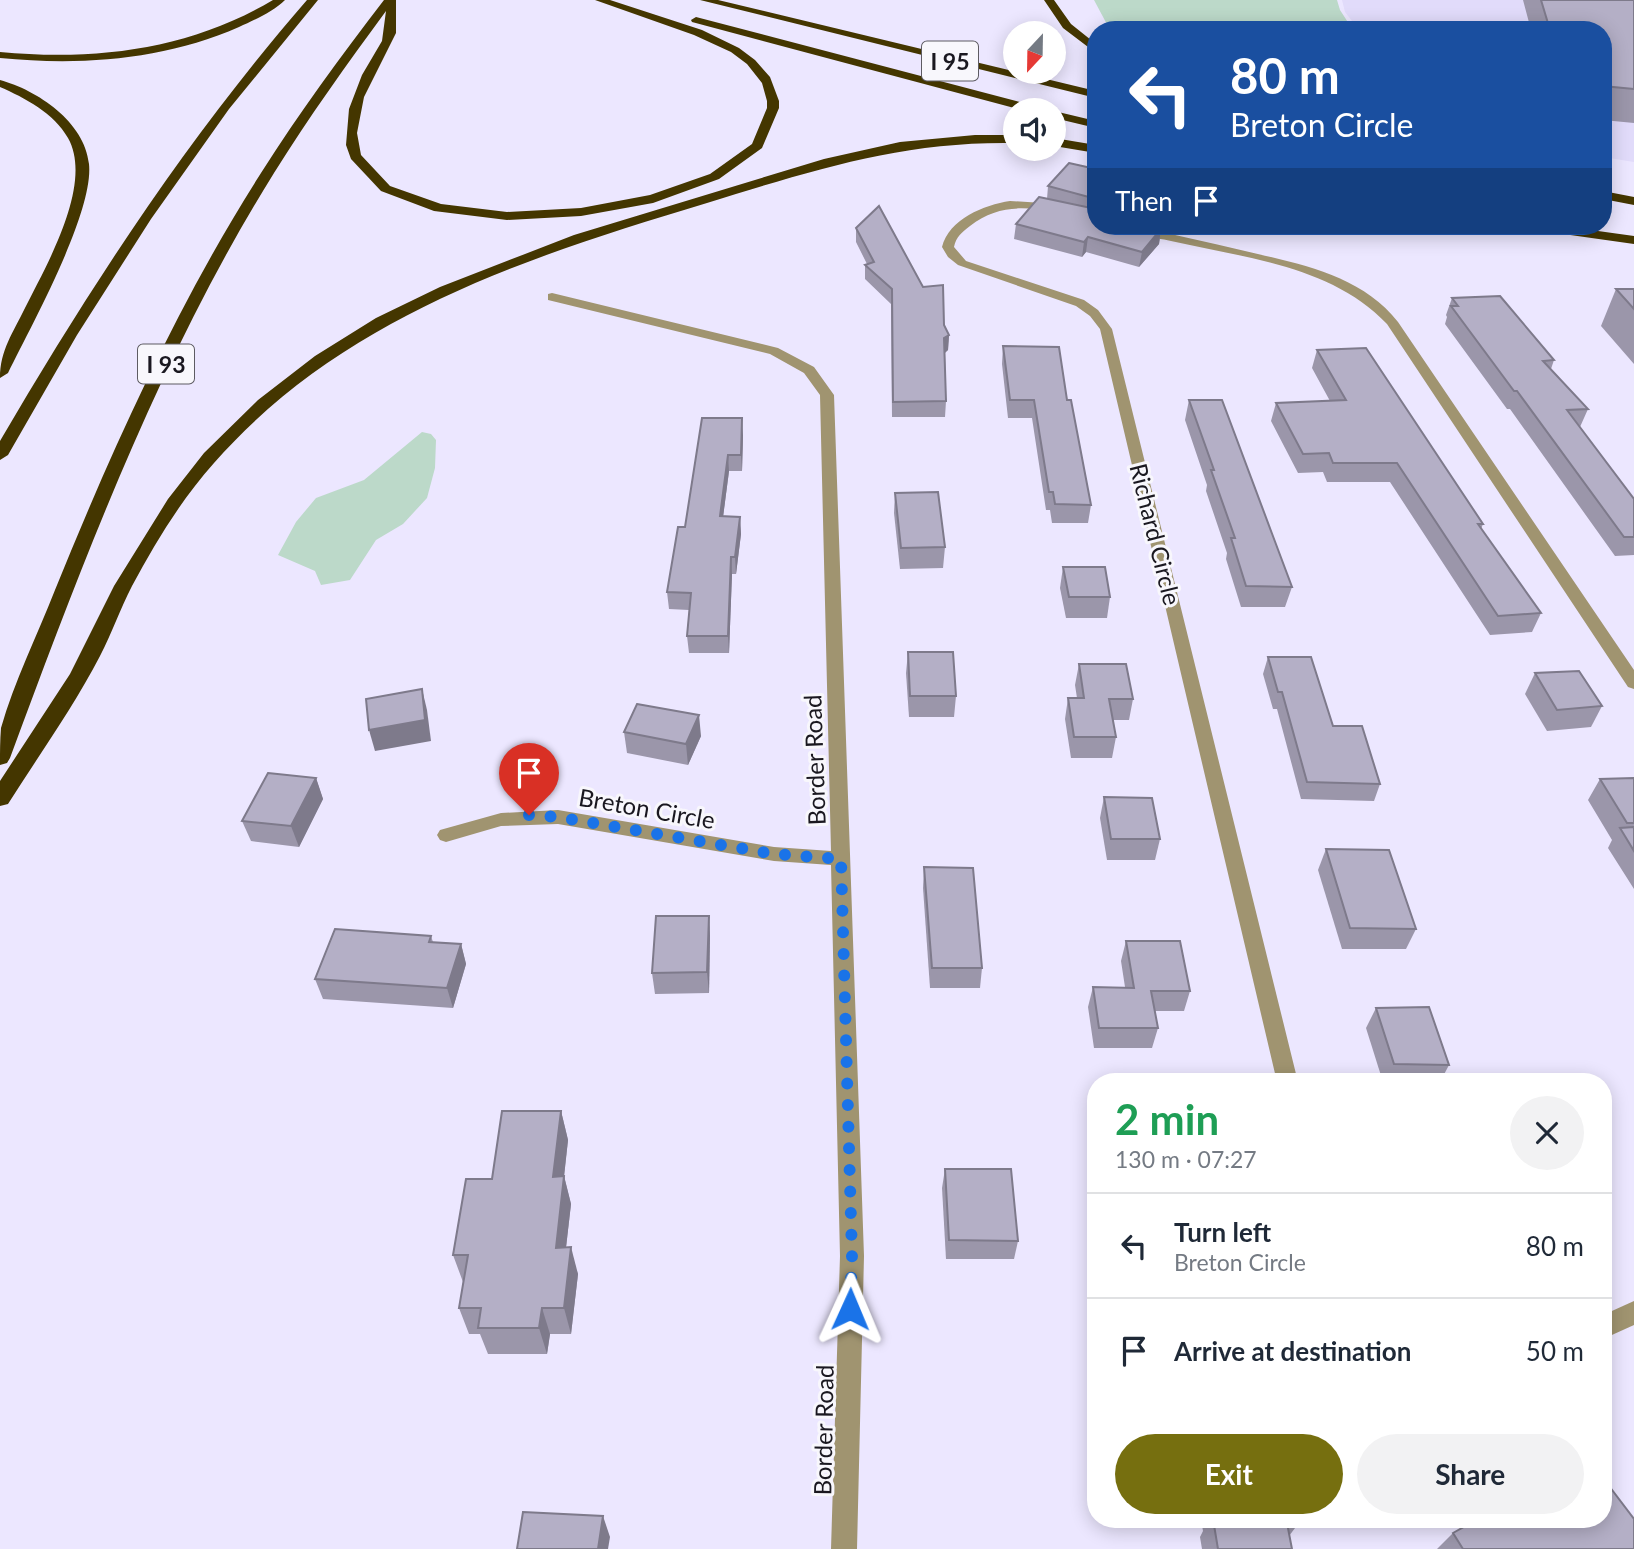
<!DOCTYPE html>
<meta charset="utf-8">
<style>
body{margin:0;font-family:Lato,sans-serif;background:#f2f2f3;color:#1f2937;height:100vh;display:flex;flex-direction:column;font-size:26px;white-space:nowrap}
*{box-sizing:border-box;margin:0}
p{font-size:23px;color:#747a83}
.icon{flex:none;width:38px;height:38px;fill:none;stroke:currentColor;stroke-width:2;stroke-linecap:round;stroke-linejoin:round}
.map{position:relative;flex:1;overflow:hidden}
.panel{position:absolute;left:1087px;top:1073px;width:525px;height:455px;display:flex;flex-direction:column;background:#fff;border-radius:28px;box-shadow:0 4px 18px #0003}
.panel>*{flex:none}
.banner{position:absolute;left:1087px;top:21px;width:525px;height:214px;border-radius:28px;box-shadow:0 4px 18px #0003;background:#1a4fa0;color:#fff;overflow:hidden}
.needle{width:46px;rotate:202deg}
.controls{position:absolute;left:1003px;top:21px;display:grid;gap:14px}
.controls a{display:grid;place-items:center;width:63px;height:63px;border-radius:50%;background:#fff;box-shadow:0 4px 18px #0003;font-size:35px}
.pin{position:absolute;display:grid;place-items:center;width:60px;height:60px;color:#fff;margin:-72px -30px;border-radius:50% 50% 50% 0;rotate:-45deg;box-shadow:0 0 7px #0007}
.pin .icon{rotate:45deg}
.me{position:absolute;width:77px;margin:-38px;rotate:1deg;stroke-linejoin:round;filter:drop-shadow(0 0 5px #0008)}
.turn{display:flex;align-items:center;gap:24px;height:147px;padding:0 28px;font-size:32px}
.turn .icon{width:91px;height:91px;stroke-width:2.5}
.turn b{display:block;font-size:49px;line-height:60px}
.then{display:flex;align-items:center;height:66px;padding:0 28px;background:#0003;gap:14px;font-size:26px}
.round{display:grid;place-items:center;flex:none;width:74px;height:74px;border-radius:37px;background:#f2f2f3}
.overview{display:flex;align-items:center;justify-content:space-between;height:119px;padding:0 28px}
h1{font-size:42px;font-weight:700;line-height:52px;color:#1e9e55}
.cta{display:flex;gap:14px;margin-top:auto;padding:14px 28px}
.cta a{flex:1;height:80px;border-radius:42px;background:#766f0f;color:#fff;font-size:28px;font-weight:700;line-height:80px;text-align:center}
.cta a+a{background:#f2f2f3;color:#1f2937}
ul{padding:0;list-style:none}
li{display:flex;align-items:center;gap:21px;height:105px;padding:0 28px;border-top:2px solid #e0e1e3}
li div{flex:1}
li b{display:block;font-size:26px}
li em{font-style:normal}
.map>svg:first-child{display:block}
.built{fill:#e1dbfa}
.green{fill:#bcd9c9}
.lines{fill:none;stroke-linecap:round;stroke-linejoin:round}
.street{fill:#a09470;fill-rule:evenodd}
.highway{fill:#443600;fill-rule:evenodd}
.wall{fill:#9b96aa}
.shaded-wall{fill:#7e7a8b}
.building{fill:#b4afc6;stroke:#7e7a8b;stroke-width:2}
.route{stroke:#1a73e8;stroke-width:12;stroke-dasharray:0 21.6}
.labels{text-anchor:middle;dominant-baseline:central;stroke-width:6;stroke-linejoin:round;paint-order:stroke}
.shield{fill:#f8f7fc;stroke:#5d5b62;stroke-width:2}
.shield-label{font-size:23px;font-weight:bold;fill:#1a1820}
.street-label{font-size:24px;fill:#1a1820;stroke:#f8f7fc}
</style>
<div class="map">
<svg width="1634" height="1549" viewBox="0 0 1634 1549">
<rect width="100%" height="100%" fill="#ece7ff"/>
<polygon class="built" points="1342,0 1634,0 1634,162 1603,157 1603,30 1359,30 1345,12"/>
<g class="green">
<polygon points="1094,0 1337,0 1340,10 1353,30 1110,30"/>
<polygon points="422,432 431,434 436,440 435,468 427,498 403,524 376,540 350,580 321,585 315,571 278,555 296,522 316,498 364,480"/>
</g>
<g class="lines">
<g class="street">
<path d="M 1010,201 L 1043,203 L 1096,217 L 1096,223 C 1052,212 1009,195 970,226 C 962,232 956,237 954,247 L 966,261 L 1084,300 L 1098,310 L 1112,329 L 1298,1082 L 1277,1082 L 1100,329 L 1090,316 L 1076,306 L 958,265 L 948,257 L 942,247 C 949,219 984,205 1010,201 Z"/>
<path d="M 1114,226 L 1134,226 C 1171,234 1208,242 1245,251 C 1300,264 1361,275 1398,322 L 1634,670 L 1634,689 L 1628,687 L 1387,324 C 1332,266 1246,258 1171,241 C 1154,237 1128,236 1114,226 Z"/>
<polygon points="552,293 778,348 814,367 834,395 864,1256 857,1549 831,1549 840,1256 831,865 774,861 558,824 501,826 446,842 440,840 437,835 440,830 501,813 558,810 774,847 831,851 820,395 804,373 770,354 548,300 548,294"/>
<polygon points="1634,1301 1634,1325 1603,1339 1603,1315"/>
</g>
<g class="highway">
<path d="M 273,0 L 285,0 C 273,12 254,20 239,27 C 164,60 81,66 0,58 L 0,52 C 95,61 189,50 273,0 Z"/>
<path d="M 307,0 L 318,0 L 229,109 L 151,219 L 77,335 L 8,455 L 0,460 L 0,441 C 91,285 189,136 307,0 Z"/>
<path d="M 384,0 L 396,0 L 396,33 L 364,97 L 357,133 L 361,155 L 390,186 L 441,204 L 507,212 L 581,208 L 650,195 L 710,174 L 752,144 L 767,108 L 767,101 L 762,83 L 747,64 L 731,52 L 694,35 L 595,0 L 610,0 L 702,30 L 739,48 L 755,60 L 770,77 L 779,101 L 779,108 L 762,148 L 719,179 L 653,203 L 581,216 L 507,220 L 434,211 L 381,191 L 351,159 L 346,145 L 349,109 L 362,75 L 382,41 L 386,11 C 347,64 309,117 274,173 C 161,354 84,558 10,758 L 7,763 L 0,765 C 0,754 0,740 1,728 C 14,682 37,636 55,590 C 113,447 178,303 261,173 C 299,113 341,56 384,0 Z"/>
<polygon points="700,0 718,0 1096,91 1096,98"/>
<polygon points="1044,0 1054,0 1071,24 1096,44 1096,53 1063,28"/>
<polygon points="696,17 1039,107 1041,110 1022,110 692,22 691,20"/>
<path d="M 0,80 C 37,90 85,122 89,164 C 94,213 31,326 8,373 L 0,378 C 0,350 13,333 25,308 C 46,266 94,184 68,138 C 54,113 25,98 0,87 Z"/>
<polygon points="1054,111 1096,121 1096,128 1054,118"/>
<path d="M 975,135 L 1015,135 L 1015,143 C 902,141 814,170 707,203 C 527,257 342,317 214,463 C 181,500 155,543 132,586 C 120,609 112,633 100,656 C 73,708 39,755 8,804 L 0,806 L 0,781 L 70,674 L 114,586 L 168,499 L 204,453 L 258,400 L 315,356 L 376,318 L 440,287 L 574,235 L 824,159 L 900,142 Z"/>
<polygon points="1054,138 1096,145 1096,153 1054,146"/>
<polygon points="1603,191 1634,197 1634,205 1603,199"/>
<polygon points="1528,226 1562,226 1634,236 1634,244 1535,230"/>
</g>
</g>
<g class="wall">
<polygon points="1523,0 1634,0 1634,123 1603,120 1603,30 1531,30"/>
<polygon points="1096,169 1096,226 1161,229 1159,244 1139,267 1086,252 1082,257 1014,239 1016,224 1047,199 1048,186"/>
<polygon points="856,228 944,325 949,335 948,350 945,353 946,401 945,417 892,417 891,304 865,279 865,265 867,264 856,242"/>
<polygon points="1616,289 1634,289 1634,364 1601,326"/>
<polygon points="1452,298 1554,360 1551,369 1588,409 1580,427 1634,499 1634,555 1615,556 1510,409 1507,409 1445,324 1447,317 1446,315"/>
<polygon points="1003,346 1067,400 1091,505 1088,523 1052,523 1050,510 1046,510 1032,418 1008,418 1002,364"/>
<polygon points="1317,350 1483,524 1481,529 1541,613 1532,632 1490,635 1390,482 1327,482 1323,472 1298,473 1271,421 1276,403 1330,401 1312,368"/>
<polygon points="1189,400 1292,587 1285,607 1241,607 1226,559 1227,553 1206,491 1207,485 1185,420"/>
<polygon points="702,418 743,435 742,471 729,471 723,517 740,517 741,534 736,574 732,574 729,653 689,653 687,636 689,610 669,609 667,592 685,527"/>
<polygon points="895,493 945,547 943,568 900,569 894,513"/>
<polygon points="1063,567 1110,597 1107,618 1066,618 1060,588"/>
<polygon points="908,652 956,696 954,717 909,717 906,673"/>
<polygon points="1268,657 1333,726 1380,784 1374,801 1301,799 1277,709 1273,709 1263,674"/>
<polygon points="1079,664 1133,699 1129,720 1113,720 1116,737 1112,758 1071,758 1065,719 1068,698 1077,698 1075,685"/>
<polygon points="1535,673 1602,706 1591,727 1547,731 1525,694"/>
<polygon points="624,732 701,736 688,765 627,753"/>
<polygon points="316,778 323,799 299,847 251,841 242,821"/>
<polygon points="1634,778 1634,889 1608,848 1612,840 1588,800 1600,779"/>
<polygon points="1104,797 1160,839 1155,860 1107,860 1100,818"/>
<polygon points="1326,849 1416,929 1406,949 1342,949 1318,870"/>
<polygon points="924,867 982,968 980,988 930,988 923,888"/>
<polygon points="709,916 710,936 709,993 655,994 652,973"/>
<polygon points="431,936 433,942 461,944 466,964 453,1008 323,999 315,979"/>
<polygon points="1126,941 1190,991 1184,1011 1155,1011 1158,1028 1152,1048 1094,1048 1088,1007 1093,987 1125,987 1121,961"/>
<polygon points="1376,1008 1449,1065 1440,1082 1383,1082 1366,1028"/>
<polygon points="561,1111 568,1140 564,1176 571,1204 566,1247 578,1274 571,1334 550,1334 547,1354 488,1354 480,1334 469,1334 459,1308 463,1282 453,1255 492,1179"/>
<polygon points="945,1169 1018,1241 1014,1259 946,1259 942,1188"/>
<polygon points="1201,1519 1297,1519 1298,1524 1289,1536 1292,1549 1202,1549 1200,1537 1203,1531"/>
<polygon points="1453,1533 1634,1549 1437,1549"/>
</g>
<g class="shaded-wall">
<polygon points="1161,229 1159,244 1139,267 1142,252"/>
<polygon points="1088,237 1086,252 1082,257 1084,242"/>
<polygon points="949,335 948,350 943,354 944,338"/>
<polygon points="742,418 743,435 742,471 741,455"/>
<polygon points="728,455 729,471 721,533 720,516"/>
<polygon points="740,517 741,534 736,574 735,557"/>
<polygon points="731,557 732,574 729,653 728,636"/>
<polygon points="422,689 427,710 431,741 375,751 369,730"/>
<polygon points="699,715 701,736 688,765 686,744"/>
<polygon points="316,778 323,799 299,847 291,826"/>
<polygon points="709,916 710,936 709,993 707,972"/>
<polygon points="461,944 466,964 453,1008 447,988"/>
<polygon points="561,1111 568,1140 561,1204 553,1177"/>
<polygon points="564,1176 571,1204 563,1274 556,1248"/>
<polygon points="571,1247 578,1274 571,1334 564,1308"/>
<polygon points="542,1308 550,1334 547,1354 539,1328"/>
<polygon points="603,1516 610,1537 608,1549 598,1549"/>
</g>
<g class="building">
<polygon points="1541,0 1634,0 1634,89 1603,86 1603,30 1550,30"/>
<polygon points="1069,163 1096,169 1096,199 1048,186"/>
<polygon points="1039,197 1096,209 1096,226 1150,226 1161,229 1142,252 1088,237 1084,242 1016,224"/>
<polygon points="879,206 923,287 943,285 944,325 949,335 944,338 946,401 893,402 892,289 865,265 874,262 856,228"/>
<polygon points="1616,289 1634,289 1634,309"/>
<polygon points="1500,296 1554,360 1543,361 1588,409 1567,410 1634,499 1634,537 1624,537 1517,391 1514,391 1451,306 1458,306 1452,298"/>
<polygon points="1003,346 1059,347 1067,400 1071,400 1091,505 1055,504 1053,492 1049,492 1034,400 1010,400"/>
<polygon points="1366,348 1483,524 1478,524 1541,613 1498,616 1397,463 1333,463 1329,453 1303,454 1276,403 1346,400 1317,350"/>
<polygon points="1189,400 1222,400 1292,587 1246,586 1231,538 1235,538 1211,470 1214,470"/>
<polygon points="702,418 742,418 741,455 728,455 720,516 740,517 735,557 731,557 728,636 687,636 691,593 667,592 678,527 685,527"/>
<polygon points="938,492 945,547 901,548 895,493"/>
<polygon points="1063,567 1105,567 1110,597 1069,597"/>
<polygon points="908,652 953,652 956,696 910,696"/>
<polygon points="1268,657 1311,657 1333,726 1362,726 1380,784 1307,782 1282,692 1278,692"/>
<polygon points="1079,664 1126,664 1133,699 1109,699 1116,737 1074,737 1068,698 1084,698"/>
<polygon points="1579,671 1602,706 1557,710 1535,673"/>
<polygon points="422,689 425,720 369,730 366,699"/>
<polygon points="637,704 699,715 686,744 624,732"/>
<polygon points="268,773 316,778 291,826 242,821"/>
<polygon points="1634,778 1634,823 1627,823 1600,779"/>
<polygon points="1104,797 1152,798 1160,839 1111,839"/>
<polygon points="1634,827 1634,851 1620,828"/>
<polygon points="1326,849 1389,850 1416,929 1350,928"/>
<polygon points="924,867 973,868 982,968 932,968"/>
<polygon points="656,916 709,916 707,972 652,973"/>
<polygon points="335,929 431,936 429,942 461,944 447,988 315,979"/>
<polygon points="1126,941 1180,941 1190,991 1151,991 1158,1028 1099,1028 1093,987 1134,988"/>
<polygon points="1429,1007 1449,1065 1394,1064 1376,1008"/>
<polygon points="502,1111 561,1111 553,1177 564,1176 556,1248 571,1247 564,1308 542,1308 539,1328 478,1328 481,1308 459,1308 468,1255 453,1255 466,1179 492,1179"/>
<polygon points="945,1169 1011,1169 1018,1241 949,1240"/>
<polygon points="1603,1478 1634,1519 1634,1549 1463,1549 1453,1533 1478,1519 1603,1519"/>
<polygon points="523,1512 603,1516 598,1549 517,1549"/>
<polygon points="1213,1519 1297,1519 1298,1524 1287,1523 1292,1549 1218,1549"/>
</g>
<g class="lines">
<polyline class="route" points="529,815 558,817 774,854 841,859 852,1256 850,1309"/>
</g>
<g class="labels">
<g class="shield">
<rect x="922" y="41.5" width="56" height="39" rx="5"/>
<rect x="138" y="344.5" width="56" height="39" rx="5"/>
</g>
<g class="shield-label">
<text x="950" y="61">I 95</text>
<text x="166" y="364">I 93</text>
</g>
<g class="street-label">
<text transform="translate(1156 534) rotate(76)">Richard Circle</text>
<text transform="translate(814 760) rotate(-92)">Border Road</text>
<text transform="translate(647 808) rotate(10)">Breton Circle</text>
<text transform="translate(823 1430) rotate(-89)">Border Road</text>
</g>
</g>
</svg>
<div class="controls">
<a><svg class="needle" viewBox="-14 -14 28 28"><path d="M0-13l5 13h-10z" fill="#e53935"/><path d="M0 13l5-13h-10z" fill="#747a83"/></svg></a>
<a><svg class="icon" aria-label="sound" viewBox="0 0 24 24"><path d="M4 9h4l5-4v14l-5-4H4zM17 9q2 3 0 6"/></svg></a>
</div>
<div class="pin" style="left:529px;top:815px;background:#d93025"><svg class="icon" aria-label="arrive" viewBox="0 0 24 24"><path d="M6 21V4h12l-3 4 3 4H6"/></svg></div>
<svg class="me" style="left:850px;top:1309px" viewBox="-20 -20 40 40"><path d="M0-17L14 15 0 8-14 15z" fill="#1a73e8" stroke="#fff" stroke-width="4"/></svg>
<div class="banner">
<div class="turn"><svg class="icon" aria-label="left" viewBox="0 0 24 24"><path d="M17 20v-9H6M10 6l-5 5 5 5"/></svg><div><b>80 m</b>Breton Circle</div></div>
<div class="then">Then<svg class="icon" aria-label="arrive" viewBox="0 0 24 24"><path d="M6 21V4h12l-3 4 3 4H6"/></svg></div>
</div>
<section class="panel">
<div class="overview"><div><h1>2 min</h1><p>130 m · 07:27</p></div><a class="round"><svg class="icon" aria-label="close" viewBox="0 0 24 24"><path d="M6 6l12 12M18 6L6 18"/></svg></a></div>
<ul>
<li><svg class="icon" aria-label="left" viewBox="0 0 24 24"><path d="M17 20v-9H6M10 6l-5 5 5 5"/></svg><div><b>Turn left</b><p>Breton Circle</p></div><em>80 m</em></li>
<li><svg class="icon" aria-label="arrive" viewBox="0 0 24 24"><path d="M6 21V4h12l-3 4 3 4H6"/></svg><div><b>Arrive at destination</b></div><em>50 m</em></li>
</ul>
<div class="cta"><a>Exit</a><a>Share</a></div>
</section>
</div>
